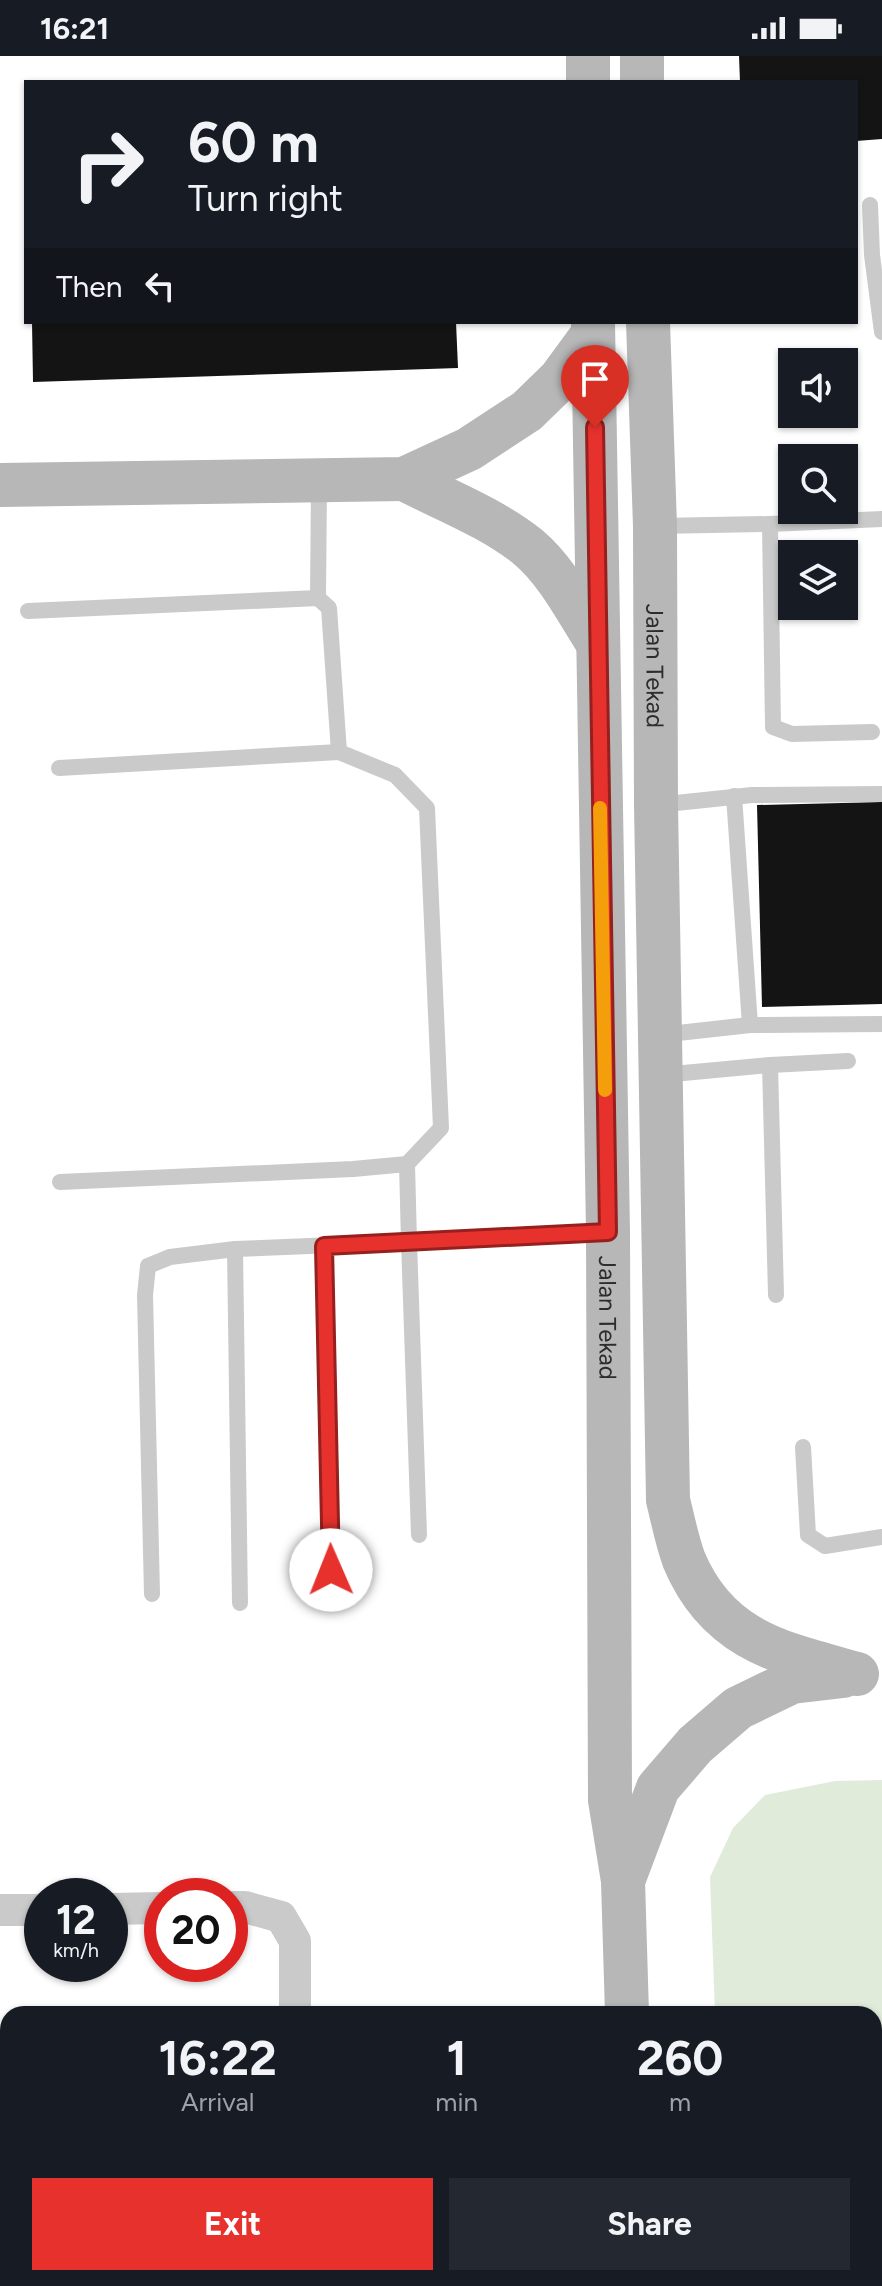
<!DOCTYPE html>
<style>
body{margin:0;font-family:Figtree,sans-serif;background:#242831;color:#f1f3f6;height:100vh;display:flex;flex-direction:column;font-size:30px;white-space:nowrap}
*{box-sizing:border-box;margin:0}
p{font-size:26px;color:#9ea1a6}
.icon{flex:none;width:44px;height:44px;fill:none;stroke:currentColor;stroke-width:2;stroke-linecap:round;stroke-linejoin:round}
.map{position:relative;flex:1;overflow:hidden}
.drawer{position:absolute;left:0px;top:1950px;width:882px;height:280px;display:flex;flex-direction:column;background:#171b24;border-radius:24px 24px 0 0;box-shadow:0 2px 6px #0004}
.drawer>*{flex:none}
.banner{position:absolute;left:24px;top:24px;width:834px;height:244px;border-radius:0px;box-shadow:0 2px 6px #0004;background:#171b24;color:#f1f3f6;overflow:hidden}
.tools{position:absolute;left:778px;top:292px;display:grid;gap:16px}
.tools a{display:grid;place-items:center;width:80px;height:80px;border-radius:0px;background:#171b24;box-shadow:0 2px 6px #0004;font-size:40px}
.speed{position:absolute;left:24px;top:1822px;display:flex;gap:16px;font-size:40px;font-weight:700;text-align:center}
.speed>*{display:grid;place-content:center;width:104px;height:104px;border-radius:50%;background:#171b24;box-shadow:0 2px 6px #0004;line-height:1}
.speed small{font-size:20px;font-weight:400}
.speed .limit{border:12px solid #d22;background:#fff;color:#111}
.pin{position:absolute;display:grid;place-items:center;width:68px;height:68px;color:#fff;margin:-82px -34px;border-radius:50% 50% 50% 0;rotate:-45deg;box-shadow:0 0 8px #0007}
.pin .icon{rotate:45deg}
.me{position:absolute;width:88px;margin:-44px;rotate:359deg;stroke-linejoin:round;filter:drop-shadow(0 0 6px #0008)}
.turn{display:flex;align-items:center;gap:28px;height:168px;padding:0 32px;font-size:36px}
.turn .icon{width:104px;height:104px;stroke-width:2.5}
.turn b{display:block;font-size:56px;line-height:68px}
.then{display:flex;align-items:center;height:76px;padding:0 32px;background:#0003;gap:16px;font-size:30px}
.eta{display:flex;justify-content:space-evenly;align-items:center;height:136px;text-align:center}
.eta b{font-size:48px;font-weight:700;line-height:56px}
.button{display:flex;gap:16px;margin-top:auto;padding:16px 32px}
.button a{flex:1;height:92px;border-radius:0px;background:#e6312d;color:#fff;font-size:32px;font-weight:700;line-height:92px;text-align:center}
.button a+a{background:#242831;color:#f1f3f6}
.status{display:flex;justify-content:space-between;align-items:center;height:56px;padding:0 40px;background:#171b24;direction:ltr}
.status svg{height:22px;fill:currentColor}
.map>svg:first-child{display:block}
.green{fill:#e1ebda}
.building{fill:#141414}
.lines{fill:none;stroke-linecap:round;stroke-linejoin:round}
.lane{stroke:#cacaca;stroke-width:16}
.street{stroke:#cacaca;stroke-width:32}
.secondary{stroke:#b7b7b7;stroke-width:44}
.route-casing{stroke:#96201d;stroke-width:20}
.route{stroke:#e6312d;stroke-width:14}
.slow{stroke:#f59e0b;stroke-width:14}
.labels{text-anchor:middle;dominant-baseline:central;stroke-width:8;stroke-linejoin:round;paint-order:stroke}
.street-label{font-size:24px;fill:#2d2d2d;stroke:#fff}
</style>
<div class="status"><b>16:21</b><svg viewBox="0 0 49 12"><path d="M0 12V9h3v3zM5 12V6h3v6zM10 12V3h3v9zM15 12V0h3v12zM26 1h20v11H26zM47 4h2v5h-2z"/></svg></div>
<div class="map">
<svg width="882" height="2230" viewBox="0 0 882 2230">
<rect width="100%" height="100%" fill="#fff"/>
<polygon class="green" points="882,1724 882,2230 724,2230 724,2222 874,2222 874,1958 715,1958 710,1821 733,1772 765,1739 835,1725"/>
<g class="building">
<polygon points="739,0 882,0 882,83 856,85 856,26 740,26"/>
<polygon points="32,266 456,266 458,312 33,326"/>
<polygon points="882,746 882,948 762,951 757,749"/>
</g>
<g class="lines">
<g class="lane">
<polyline points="870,149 872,199 882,276"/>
<polyline points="657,470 770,468"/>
<polyline points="318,542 319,428"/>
<polyline points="28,555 318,542 329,552 339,696"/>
<polyline points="872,676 792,678 773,671 770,468 882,463"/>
<polyline points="59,712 339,696 395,719 427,752 441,1072 407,1108 409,1186 606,1176"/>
<polyline points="734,740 750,969"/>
<polyline points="657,749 752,739 882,738"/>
<polyline points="660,979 750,969 882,968"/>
<polyline points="770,1009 776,1239"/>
<polyline points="662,1019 770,1009 848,1005"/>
<polyline points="60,1126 353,1113 407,1108"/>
<polyline points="324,1190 332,1543"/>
<polyline points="235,1193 240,1547"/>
<polyline points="803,1391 808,1479 825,1490 882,1481"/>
<polyline points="152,1538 145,1239 148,1210 170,1201 235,1193 409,1186 419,1479"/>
</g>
<g class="street">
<polyline points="230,1851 245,1851 281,1861 295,1885 295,1958"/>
<polyline points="110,1853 162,1852"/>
<polyline points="0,1854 42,1854"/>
<polyline points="295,2230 295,2222"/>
</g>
<g class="secondary">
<polyline points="588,0 588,26"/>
<polyline points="642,0 642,26"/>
<path id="s1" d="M 593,266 L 608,1176 L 610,1744 L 623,1825"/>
<path id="s2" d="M 648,266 L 655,470 L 656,749 L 668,1444 C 673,1464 677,1485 684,1504 C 718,1585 781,1597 857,1618"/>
<path d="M 404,423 C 445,444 492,462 528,491 C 557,515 577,555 597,586"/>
<polyline points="0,429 404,423 469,393 527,355 560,323 593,278"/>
<polyline points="627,1958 623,1825 658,1732 695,1689 738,1652 792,1626 843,1620"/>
<polyline points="635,2222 635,2230"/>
</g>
</g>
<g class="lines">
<g class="route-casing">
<polyline id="route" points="331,1514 324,1190 608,1176 595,371"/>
</g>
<use href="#route" class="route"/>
<polyline class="slow" points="600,752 605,1034"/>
</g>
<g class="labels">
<g class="street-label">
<text stroke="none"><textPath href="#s2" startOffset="344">Jalan Tekad</textPath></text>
<text stroke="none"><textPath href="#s1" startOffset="996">Jalan Tekad</textPath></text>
</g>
</g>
</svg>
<div class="tools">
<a><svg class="icon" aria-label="sound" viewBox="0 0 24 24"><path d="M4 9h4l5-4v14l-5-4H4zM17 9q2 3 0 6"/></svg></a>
<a><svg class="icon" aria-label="search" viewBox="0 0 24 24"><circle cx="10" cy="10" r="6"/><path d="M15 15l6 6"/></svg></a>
<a><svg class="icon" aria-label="layers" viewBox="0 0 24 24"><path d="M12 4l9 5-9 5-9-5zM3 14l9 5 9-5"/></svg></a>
</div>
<div class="speed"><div>12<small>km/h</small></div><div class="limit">20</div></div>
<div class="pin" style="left:595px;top:371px;background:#d93025"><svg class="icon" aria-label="arrive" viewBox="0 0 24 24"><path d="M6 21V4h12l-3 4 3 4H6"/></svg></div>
<svg class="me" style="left:331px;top:1514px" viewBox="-20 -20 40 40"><circle r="19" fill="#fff"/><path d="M0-13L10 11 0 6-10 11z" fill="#e6312d"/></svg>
<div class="banner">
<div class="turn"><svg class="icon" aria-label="right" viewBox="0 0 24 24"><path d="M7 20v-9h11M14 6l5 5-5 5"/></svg><div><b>60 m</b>Turn right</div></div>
<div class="then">Then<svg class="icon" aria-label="left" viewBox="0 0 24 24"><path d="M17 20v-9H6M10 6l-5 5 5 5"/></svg></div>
</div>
<section class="drawer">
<div class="eta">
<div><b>16:22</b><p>Arrival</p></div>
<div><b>1</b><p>min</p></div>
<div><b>260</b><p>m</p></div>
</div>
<div class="button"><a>Exit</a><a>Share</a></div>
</section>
</div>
